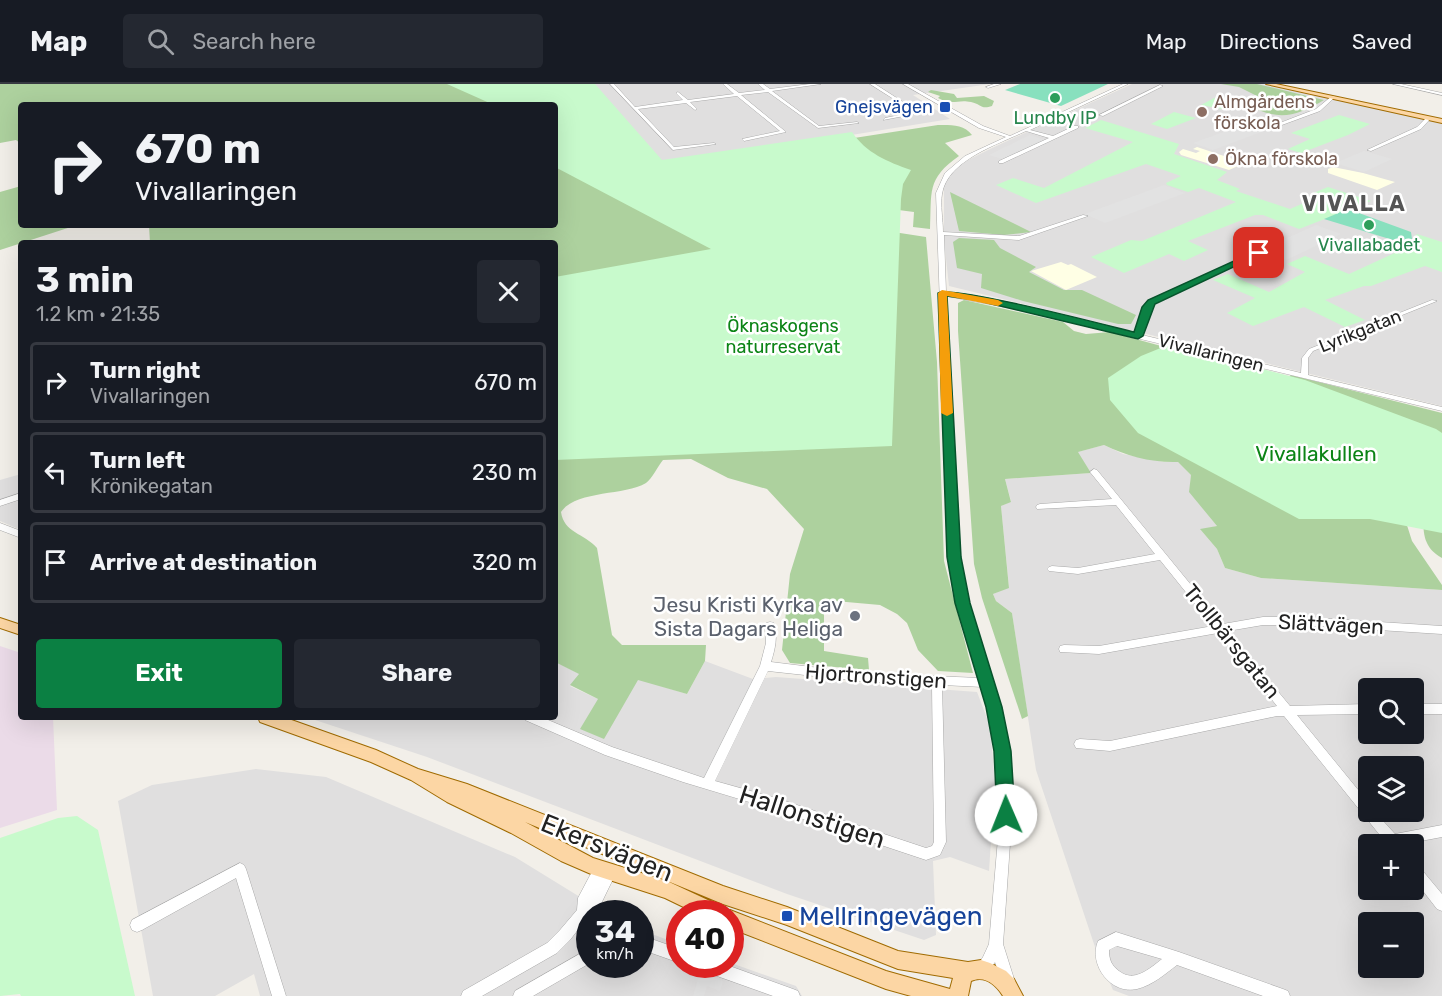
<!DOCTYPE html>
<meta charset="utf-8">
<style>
body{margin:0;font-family:Rubik,sans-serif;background:#242831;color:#f1f3f6;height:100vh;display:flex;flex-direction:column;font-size:22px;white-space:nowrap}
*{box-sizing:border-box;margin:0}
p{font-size:20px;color:#9ea1a6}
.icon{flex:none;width:33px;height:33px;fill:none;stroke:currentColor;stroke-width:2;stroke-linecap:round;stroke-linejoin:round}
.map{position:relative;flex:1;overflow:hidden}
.sheet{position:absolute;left:18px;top:156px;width:540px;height:480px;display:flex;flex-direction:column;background:#171b24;border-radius:6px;box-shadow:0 6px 24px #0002}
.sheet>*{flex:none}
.banner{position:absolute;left:18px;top:18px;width:540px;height:126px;border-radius:6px;box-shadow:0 6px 24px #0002;background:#171b24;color:#f1f3f6;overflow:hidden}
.controls{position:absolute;left:1358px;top:594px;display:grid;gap:12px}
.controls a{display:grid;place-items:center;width:66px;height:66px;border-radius:6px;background:#171b24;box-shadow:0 6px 24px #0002;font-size:30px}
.speed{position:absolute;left:576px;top:816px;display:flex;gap:12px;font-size:30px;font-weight:700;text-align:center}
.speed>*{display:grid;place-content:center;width:78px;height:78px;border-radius:50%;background:#171b24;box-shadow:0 6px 24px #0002;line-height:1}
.speed small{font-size:15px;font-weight:400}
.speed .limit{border:9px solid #d22;background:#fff;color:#111}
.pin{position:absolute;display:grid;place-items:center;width:51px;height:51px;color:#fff;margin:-26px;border-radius:12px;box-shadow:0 3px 9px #0006}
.me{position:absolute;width:66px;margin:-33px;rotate:359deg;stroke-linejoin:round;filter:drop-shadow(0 0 4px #0008)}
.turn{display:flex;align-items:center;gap:21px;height:126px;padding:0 18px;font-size:27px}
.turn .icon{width:78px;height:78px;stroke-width:2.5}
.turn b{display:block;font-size:42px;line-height:51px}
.round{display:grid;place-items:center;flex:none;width:63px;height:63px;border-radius:6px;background:#242831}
.summary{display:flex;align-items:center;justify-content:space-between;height:102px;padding:0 18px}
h1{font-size:36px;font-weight:700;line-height:45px}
.primary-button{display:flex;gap:12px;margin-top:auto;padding:12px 18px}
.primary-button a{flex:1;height:69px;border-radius:6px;background:#0b8043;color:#fff;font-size:24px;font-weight:700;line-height:69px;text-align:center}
.primary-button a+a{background:#242831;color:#f1f3f6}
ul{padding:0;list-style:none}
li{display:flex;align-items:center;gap:18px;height:81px;margin:0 12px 9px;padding:0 6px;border:3px solid #363941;border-radius:6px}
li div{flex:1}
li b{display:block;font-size:22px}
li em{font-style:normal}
header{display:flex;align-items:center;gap:36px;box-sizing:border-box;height:84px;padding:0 30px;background:#171b24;border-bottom:2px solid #363941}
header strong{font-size:28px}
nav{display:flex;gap:33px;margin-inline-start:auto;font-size:21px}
.search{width:420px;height:54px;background:#242831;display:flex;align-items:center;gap:15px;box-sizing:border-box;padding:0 21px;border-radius:6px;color:#9ea1a6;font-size:22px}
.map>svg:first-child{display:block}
.residential{fill:#e0dfdf;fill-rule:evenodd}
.industrial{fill:#ebdbe8}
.education{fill:#ffffe5}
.forest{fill:#add19e}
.park{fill:#c8facc}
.pitch{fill:#88e0be}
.parking{fill:#e2e2e2}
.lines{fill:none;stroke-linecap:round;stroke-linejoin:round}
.minor-casing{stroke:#a9a9a9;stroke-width:1}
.major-casing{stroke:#a06b00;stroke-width:2}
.minor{fill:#fff;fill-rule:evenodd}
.major{fill:#fcd6a4;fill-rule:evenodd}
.route{fill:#0b8043;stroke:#07532c;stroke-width:1.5}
.slow{fill:#f59e0b}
.leisure-dot{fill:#2e9e5b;stroke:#fff;stroke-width:2}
.transit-dot{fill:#1a4fb4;stroke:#fff;stroke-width:2}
.education-dot{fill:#8d6e63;stroke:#fff;stroke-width:2}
.worship-dot{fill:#6b7280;stroke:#fff;stroke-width:2}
.labels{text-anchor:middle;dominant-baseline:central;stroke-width:5;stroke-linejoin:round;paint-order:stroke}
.far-education-label{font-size:18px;fill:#785e54;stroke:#fff;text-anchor:start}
.far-transit-label{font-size:18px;fill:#164399;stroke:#fff;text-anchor:end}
.far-leisure-label{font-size:18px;fill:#27864d;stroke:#fff}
.far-park-label{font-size:18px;fill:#0c8416;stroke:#fff}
.far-street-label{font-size:18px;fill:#222;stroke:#fff}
.park-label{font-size:21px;fill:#0c8416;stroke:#fff}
.worship-label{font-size:21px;fill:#5b616d;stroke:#fff;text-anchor:end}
.street-label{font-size:21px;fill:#222;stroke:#fff}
.far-district-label{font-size:22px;font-weight:bold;letter-spacing:1.5px;fill:#555;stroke:#fff}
.near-street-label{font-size:26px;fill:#222;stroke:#fff}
.near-transit-label{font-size:26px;fill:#164399;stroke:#fff;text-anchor:start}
</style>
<header>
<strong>Map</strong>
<div class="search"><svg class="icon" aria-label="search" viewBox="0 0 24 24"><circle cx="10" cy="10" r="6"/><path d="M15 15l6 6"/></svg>Search here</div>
<nav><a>Map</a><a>Directions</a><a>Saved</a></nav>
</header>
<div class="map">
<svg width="1442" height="912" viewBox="0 0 1442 912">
<rect width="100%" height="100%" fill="#f2efe9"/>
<g class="residential">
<polygon points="587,0 990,0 913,11 950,35 655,83"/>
<polygon points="1132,0 1261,0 1442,38 1442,322 949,202 944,156 944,100 953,87 966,77 992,64"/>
<path d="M 1104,361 L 1123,370 L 1164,378 L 1178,378 L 1191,391 L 1190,408 L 1217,442 L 1201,446 L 1217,465 L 1225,484 L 1261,494 L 1442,506 L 1442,912 L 1129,912 L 1113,906 L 1096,866 L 1036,686 L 1012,529 L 996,517 L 993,510 L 1009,503 L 1001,422 L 1011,417 L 1005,395 L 1091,389 L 1077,368 ZM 1368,604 L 1413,604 L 1413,650 L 1368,650 ZM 1368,682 L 1413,682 L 1413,728 L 1368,728 ZM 1368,760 L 1413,760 L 1413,806 L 1368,806 ZM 1368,838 L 1413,838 L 1413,884 L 1368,884 Z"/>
<polygon points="21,390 21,446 0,437 0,396"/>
<polygon points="705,577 753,595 776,593 977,608 990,642 995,697 989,787 950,773 933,777 936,851 924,856 787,810 427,673 306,633 555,633 555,578 580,590 570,602 598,615 638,595 687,610"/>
<polygon points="256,685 326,693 515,773 606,829 590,830 590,880 640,880 641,846 679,860 680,880 730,880 731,879 796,902 802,912 260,912 254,890 215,912 153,912 118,717 152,701"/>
</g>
<polygon class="industrial" points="0,562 21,569 21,633 53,633 57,726 0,744"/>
<g class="education">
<polygon points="1197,63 1245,79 1229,86 1181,71 1179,68 1183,65 1196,69 1200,67 1193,65"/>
<polygon points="1333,83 1363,89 1395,98 1377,106 1328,89 1328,85"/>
<polygon points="1061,178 1068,181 1071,180 1097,193 1066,206 1031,187"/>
</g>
<g class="forest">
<path d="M 0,0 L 573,0 L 653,85 L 938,41 C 950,41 964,40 972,51 L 945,59 L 959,72 C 926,95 932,108 930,145 L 913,143 L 914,128 L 883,124 L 887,147 L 926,153 L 937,278 L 944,477 L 973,589 L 938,587 L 918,566 L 907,539 L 897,530 L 880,521 L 824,516 L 824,567 L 868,574 L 869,586 L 790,579 L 782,566 L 790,490 L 804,445 L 767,405 L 728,394 L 691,375 L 663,376 C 658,382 652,395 646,399 C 624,412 576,406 561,428 C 564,449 584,449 597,464 L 612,551 L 622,561 L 706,561 L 705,577 L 687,610 L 638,596 L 604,655 L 580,645 L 598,615 L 570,601 L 579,590 L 555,578 L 555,159 L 150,159 L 149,141 L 555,141 L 555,21 L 21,21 L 21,60 L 16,56 L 0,59 Z"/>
<path d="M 1221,0 L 1257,0 L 1324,16 C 1294,34 1277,37 1246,20 L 1259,13 L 1239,3 Z"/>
<path d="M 931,6 L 954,10 L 957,14 L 984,12 L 994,17 L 992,22 C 981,26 981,20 971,18 C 957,15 953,22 938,14 L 940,12 L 928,8 Z"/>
<polygon points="21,102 21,141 77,141 0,166 0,108"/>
<polygon points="950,108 1031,148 1004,151 959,147"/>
<polygon points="959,154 994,156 1000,164 1036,183 1029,188 1064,206 1082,206 1136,231 1131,240 1118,240 1023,217 981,204 982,190 957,184 953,158"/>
<path d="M 964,216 L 1063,238 L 1074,247 L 1086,250 L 1110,248 L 1183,268 L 1405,435 L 1412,457 L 1442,501 L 1442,506 L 1261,494 L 1225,484 L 1217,465 L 1200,445 L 1217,442 L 1189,408 L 1191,391 L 1178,378 C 1152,379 1127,372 1104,361 L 1078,368 L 1091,389 L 1005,395 L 1011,418 L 1001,422 L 1009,504 L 993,510 L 996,517 L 1012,529 L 1028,632 L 1022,635 L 982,514 L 974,480 L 958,247 L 958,219 Z"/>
<polygon points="1291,291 1442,329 1442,380 1278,300"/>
<path d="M 1424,432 L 1442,435 L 1442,474 C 1425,465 1422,450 1424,432 Z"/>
</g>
<g class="park">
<path d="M 447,0 L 595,0 L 662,76 L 852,48 C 866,69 888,78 911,86 L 903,100 L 901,115 L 892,362 L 555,376 L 555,193 L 711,165 L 555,83 L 555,21 L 494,21 Z"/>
<polygon points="1218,12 1240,16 1243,18 1222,25 1201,21"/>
<polygon points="1174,28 1196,34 1167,45 1151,40"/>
<polygon points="1339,31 1370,40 1348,51 1301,69 1288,65 1310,55 1291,49"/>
<polygon points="1101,36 1179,60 1174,70 1227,88 1217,96 1240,105 1236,107 1290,125 1313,115 1311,110 1328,103 1371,117 1299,145 1263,131 1255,131 1188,157 1208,166 1184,177 1169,170 1124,189 1091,173 1131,156 1142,157 1236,118 1199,104 1188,108 1167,101 1166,99 1181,92 1146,80 1036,119 996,101 1013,94 1044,104 1133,58 1085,44"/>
<polygon points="1417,150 1442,158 1442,188 1425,182 1371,202 1364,202 1325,216 1365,236 1345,243 1304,223 1253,242 1227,229 1255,214 1213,196 1228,190 1269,208 1305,188 1287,180 1305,172 1349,190 1412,161 1418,156 1415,152"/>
<polygon points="1168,261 1305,296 1436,345 1442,349 1442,449 1370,435 1299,435 1138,349 1110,316 1108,294 1141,272"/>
<polygon points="77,732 98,746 135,912 21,912 20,910 0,912 0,754 58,734"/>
</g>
<g class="pitch">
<polygon points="1020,0 1108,0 1061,22 1005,6"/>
<polygon points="1348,125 1411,148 1412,155 1406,160 1324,135"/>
</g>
<g class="parking">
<polygon points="1249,39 1269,45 1213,66 1193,59"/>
<polygon points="1030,51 1045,56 1005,76 989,71"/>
<polygon points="1364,67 1392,75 1364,88 1335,79"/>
<polygon points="1164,101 1185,109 1105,139 1085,130"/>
<polygon points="1316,141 1341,150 1286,176 1261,166"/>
<polygon points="700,889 723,897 720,907 707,902 704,912 693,912"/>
</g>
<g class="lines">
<g class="minor-casing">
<g id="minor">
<polygon points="610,0 614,0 635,23 683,16 676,9 678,8 688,16 734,10 723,0 727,0 739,9 765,6 758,0 763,0 770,5 810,0 821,0 772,7 819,42 857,38 859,39 818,44 768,8 741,11 786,48 744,57 742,55 780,47 737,12 690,18 697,25 695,26 686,19 638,25 674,63 714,59 716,60 673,66"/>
<polygon points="870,0 875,0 920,29 883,36 885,34 914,28"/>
<path d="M 903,0 L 908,0 L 983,42 L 1010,52 L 1123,0 L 1128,0 L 1030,46 L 1053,52 L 1074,42 L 1078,42 L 1078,44 L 1003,79 L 999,79 L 999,77 L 1049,54 L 1026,47 C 999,60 947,76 942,110 C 940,121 943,136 943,148 L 1019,152 L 1083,131 L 1088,132 L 1019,156 L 944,151 L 946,208 L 1015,221 L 1135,250 L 1144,223 L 1149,217 L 1259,167 L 1261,168 L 1261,170 L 1153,219 L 1150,223 L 1142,251 L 1301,289 L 1302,274 L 1309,265 L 1432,216 L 1437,217 L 1313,267 L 1308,274 L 1308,291 L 1442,323 L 1442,327 L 1015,225 L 946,212 L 959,473 L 968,519 L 999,623 L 1008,667 L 1012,731 L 1003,860 L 1015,898 L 1013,903 L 1008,905 L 1003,903 L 995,878 L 987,890 L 982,892 L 977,890 L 975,885 L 983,873 L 989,860 L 1000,731 L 996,667 L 989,623 L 983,603 L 942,601 L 946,758 L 940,771 L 926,776 L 776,726 L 683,698 L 605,671 L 525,636 L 524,633 L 541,633 L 612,663 L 704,694 L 760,582 L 766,559 L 765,542 L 766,539 L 770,538 L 774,539 C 778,553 775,565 771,578 L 860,589 L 980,594 L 958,519 L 949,473 L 936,109 L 945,89 L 965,72 L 1006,53 L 979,44 ZM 768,587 L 860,597 L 932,601 L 934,758 L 932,762 L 926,764 L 776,714 L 715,697 Z"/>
<polygon points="994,0 1001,0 988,4 986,3"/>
<polygon points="1393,0 1401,0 1442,9 1442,11"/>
<polygon points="1160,1 1163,2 1103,32 1099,31"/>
<polygon points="1332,12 1335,13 1320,27 1271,45 1267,44 1316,25"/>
<polygon points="1427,33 1431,34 1421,45 1371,67 1367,66 1417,43"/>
<polygon points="1094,385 1097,386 1223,540 1263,533 1300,533 1442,542 1442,550 1300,541 1263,541 1228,547 1290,622 1368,620 1368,630 1297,631 1368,718 1368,728 1375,728 1395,750 1442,741 1442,753 1405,760 1387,760 1284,632 1277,632 1110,667 1076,664 1074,660 1076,656 1080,655 1110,657 1277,622 1218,549 1099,570 1060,568 1059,565 1060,562 1064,561 1099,562 1213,542 1160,476 1078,490 1049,487 1047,485 1049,483 1052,482 1078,484 1155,470 1116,421 1037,425 1036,423 1037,421 1040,420 1112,415 1090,388"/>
<polygon points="21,409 21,415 0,422 0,416"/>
<polygon points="0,439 21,447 21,454 0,446"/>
<rect x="1413" y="620" width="29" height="10"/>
<polygon points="600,778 604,780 606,783 611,781 615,783 617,787 615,791 599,824 590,830 570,856 557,869 482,912 461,912 463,907 547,859 560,846 577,826 578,814 596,780"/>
<polygon points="1413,778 1417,780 1442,810 1442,827 1437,825 1413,794"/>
<polygon points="240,779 244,781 246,785 286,912 272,912 236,794 142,846 137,848 132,846 130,841 132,836"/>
<path d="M 1116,848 L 1179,868 L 1283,905 L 1288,907 L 1290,912 L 1263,912 L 1177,881 C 1165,890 1153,901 1137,905 C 1111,911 1088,881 1098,857 ZM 1117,862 L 1162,875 C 1149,885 1134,899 1119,887 C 1111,881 1109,875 1109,866 Z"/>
<polygon points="640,851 680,865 680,879 640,865"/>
<polygon points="590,864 590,879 533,912 513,912 515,907"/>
<polygon points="696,880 724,880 793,905 798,907 800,912 773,912 703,887 698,885"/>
</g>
</g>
<g class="major-casing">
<g id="major">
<polygon points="1266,0 1276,0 1442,35 1442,39"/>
<polygon points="0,534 21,541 21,551 0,544"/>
<path d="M 258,633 L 283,633 L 376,666 L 418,685 L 467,700 L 723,802 L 787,823 L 898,867 L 968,878 L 981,876 L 990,879 L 1006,887 L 1014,895 L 1023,912 L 1003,912 C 996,901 985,891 971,897 L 968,912 L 911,912 L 886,905 L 730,844 L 730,830 L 698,830 L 665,814 L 591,790 L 561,777 L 511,749 L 447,718 L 411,696 L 371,678 L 260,638 ZM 525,738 L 723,820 L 787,841 L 898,885 L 953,894 L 950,905 L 886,887 L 730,826 L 727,828 L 725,824 L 667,797 L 593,774 Z"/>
</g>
</g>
<use href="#minor" class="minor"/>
<use href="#major" class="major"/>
</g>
<path class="route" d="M 1256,167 L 1263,169 L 1155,220 L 1143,252 L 1138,255 L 975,216 L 947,212 L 961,473 L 970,519 L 1002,623 L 1011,667 L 1015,731 L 1012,737 L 1006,739 L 999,737 L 997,731 L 994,667 L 986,623 L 955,519 L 947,473 L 938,209 C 950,200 1109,242 1134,248 L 1142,223 L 1148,216 Z"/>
<polygon class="slow" points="942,206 998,216 1003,219 998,222 947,212 953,329 947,332 941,329 938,209"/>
<g class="leisure-dot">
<circle cx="1055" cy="14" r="6"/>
<circle cx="1369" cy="141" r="6"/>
</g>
<g class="transit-dot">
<rect x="939" y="17" width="12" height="12" rx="3"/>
<rect x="781" y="826" width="12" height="12" rx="3"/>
</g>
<g class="education-dot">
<circle cx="1202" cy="28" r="6"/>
<circle cx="1213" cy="75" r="6"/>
</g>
<circle class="worship-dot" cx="855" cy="532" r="6"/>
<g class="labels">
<g class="far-education-label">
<text x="1214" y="18">Almgårdens<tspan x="1214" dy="21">förskola</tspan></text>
<text x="1225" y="75">Ökna förskola</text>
</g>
<g class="far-transit-label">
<text x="933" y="23">Gnejsvägen</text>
</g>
<g class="far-leisure-label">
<text x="1055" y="34">Lundby IP</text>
<text x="1369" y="161">Vivallabadet</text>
</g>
<g class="far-park-label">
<text x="783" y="242">Öknaskogens<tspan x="783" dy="21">naturreservat</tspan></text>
</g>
<g class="far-street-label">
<text transform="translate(1360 247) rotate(-22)">Lyrikgatan</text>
<text transform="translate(1211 269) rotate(14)">Vivallaringen</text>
</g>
<g class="park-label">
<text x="1316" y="369">Vivallakullen</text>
</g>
<g class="worship-label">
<text x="843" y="520">Jesu Kristi Kyrka av<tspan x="843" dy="24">Sista Dagars Heliga</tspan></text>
</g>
<g class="street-label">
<text transform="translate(1331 540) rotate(3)">Slättvägen</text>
<text transform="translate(1232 557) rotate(51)">Trollbärsgatan</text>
<text transform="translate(876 592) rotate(4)">Hjortronstigen</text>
</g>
<g class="far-district-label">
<text x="1354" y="119">VIVALLA</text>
</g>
<g class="near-street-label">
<text transform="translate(812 733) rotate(18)">Hallonstigen</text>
<text transform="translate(607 764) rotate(22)">Ekersvägen</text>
</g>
<g class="near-transit-label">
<text x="799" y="832">Mellringevägen</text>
</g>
</g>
</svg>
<div class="controls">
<a><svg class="icon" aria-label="search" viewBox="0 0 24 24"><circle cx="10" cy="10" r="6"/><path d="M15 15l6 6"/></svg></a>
<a><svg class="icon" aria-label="layers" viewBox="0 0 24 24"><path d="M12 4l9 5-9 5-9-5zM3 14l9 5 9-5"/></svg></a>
<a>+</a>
<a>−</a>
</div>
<div class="speed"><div>34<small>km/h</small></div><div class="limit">40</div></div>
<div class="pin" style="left:1259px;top:169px;background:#d93025"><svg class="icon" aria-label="arrive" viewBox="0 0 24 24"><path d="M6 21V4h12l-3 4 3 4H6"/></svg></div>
<svg class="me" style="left:1006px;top:731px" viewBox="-20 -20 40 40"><circle r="19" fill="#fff"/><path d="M0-13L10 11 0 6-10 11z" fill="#0b8043"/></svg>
<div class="banner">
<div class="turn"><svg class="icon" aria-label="right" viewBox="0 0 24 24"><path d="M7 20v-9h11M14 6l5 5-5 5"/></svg><div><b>670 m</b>Vivallaringen</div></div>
</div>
<section class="sheet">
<div class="summary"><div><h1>3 min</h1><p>1.2 km · 21:35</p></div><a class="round"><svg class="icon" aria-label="close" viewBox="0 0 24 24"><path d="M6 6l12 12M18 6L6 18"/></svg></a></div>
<ul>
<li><svg class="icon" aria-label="right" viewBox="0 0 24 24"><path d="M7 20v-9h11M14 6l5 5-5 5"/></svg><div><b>Turn right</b><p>Vivallaringen</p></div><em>670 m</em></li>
<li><svg class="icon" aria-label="left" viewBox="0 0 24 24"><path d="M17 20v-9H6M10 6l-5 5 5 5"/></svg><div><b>Turn left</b><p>Krönikegatan</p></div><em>230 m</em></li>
<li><svg class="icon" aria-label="arrive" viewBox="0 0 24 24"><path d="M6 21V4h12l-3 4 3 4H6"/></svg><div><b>Arrive at destination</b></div><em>320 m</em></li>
</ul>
<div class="primary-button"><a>Exit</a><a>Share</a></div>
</section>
</div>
